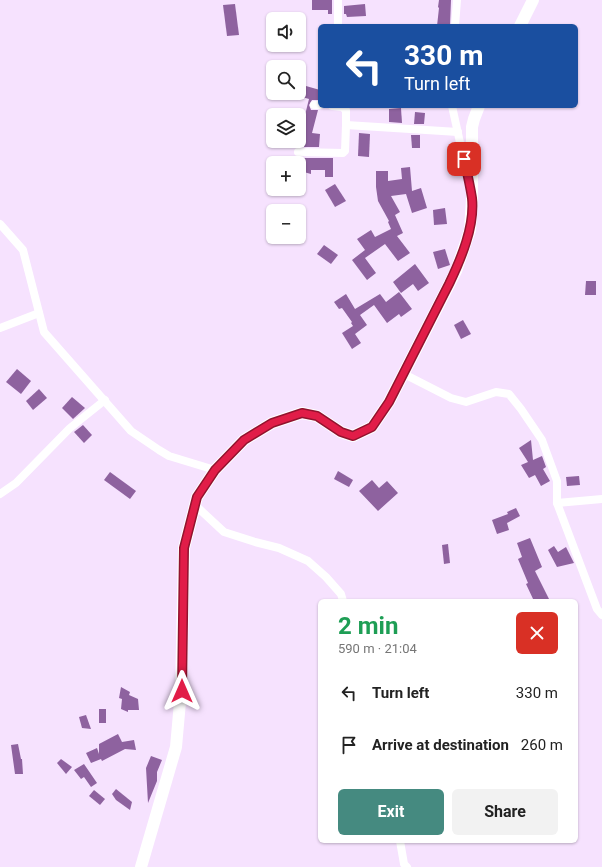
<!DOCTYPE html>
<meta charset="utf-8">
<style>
body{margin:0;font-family:Roboto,sans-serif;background:#f2f2f2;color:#222;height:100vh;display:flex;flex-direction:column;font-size:15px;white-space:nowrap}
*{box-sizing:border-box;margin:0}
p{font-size:13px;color:#767676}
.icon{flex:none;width:22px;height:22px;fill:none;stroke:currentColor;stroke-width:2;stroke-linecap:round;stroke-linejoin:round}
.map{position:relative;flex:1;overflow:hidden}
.side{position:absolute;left:318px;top:599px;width:260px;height:244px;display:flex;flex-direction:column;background:#fff;border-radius:6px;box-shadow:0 1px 3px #0004}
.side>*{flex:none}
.guide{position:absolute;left:318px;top:24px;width:260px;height:84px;border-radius:6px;box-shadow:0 1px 3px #0004;background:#1a4fa0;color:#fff;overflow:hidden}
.tools{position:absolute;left:266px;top:12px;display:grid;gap:8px}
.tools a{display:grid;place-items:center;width:40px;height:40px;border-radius:6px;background:#fff;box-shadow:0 1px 3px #0004;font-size:20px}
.pin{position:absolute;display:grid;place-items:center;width:34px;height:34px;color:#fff;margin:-17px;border-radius:8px;box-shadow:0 2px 6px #0006}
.me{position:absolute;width:44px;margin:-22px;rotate:0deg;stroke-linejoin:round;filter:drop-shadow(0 0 3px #0008)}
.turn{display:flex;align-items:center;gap:14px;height:84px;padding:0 20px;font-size:18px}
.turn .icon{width:52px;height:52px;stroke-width:2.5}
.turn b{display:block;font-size:28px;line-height:34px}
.round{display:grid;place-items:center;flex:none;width:42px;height:42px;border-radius:6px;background:#f2f2f2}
.head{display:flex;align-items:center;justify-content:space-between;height:68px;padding:0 20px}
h1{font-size:24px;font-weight:700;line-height:30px;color:#1e9e55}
.action{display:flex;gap:8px;margin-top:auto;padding:8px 20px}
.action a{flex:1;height:46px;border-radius:6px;background:#458a80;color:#fff;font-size:16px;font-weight:700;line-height:46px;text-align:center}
.action a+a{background:#f2f2f2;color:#222}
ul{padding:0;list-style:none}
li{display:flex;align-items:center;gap:12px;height:52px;padding:0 20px}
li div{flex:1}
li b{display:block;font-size:15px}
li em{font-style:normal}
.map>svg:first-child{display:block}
.building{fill:#8e629f}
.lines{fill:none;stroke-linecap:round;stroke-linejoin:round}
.street{stroke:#fff;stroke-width:8}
.secondary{stroke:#fff;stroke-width:12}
.route-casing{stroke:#92132f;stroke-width:10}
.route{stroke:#e11d48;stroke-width:7}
</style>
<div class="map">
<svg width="602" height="867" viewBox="0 0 602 867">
<rect width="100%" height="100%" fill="#f6e2fe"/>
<g class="building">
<polygon points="312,0 332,0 332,14 328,14 328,10 312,10"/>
<polygon points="439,0 451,0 450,26 437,26 439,8 438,7"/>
<polygon points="235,4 239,35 227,36 223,5"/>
<polygon points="365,4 366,16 347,17 346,14 344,14 344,6"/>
<polygon points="299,84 320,90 318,100 312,100 309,105 311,110 318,110 312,133 320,134 319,147 297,147 309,99 299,96"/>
<polygon points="401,108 402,123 389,122 389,109"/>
<polygon points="415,112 425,113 424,124 414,124"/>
<polygon points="359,133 370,134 369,157 358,156"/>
<polygon points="411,135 420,135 420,148 412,148"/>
<polygon points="303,158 333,158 333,177 325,177 325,170 311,170 311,174 300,171"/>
<polygon points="410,167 412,191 421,188 427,208 412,213 406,194 391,196 400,212 395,215 403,233 397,236 410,253 398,261 385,244 365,258 376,273 367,280 352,260 365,250 357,239 371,230 375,237 391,229 388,222 389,221 378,201 376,187 376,171 388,171 388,181 402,179 401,168"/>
<polygon points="335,184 346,201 335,207 325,190"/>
<polygon points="445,208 447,224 434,225 433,210"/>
<polygon points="324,245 338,255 331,264 317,254"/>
<polygon points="445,249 450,265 438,269 433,252"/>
<polygon points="415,264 429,283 418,291 413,284 401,293 393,282"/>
<polygon points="586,281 596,281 596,295 585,295"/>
<polygon points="399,292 412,309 401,317 399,314 387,323 374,305 360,315 367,325 355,334 361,343 352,349 342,333 353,326 351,323 352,322 342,308 339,309 334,302 346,294 355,309 380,294 386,302"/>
<polygon points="463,320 471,334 461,339 454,325"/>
<polygon points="17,369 31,381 21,394 6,382"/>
<polygon points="39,389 47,398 33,410 26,401"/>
<polygon points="72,397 85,408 73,419 62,408"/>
<polygon points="83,425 92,435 84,443 74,432"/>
<polygon points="531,440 533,460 542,456 546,467 543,469 550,481 541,486 535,475 529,478 521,465 528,462 519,448"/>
<polygon points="338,471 353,480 349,487 334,479"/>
<polygon points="110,472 136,491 130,499 104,480"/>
<polygon points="579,476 580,485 567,486 566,477"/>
<polygon points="372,480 379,488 387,481 398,493 378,511 359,491"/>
<polygon points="516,508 520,516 507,523 509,530 497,534 492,520 508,514 507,512"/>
<polygon points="530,538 542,567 535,571 550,601 534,601 526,584 528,583 518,559 522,557 517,543"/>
<polygon points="448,544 450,563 444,564 442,545"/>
<polygon points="554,546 558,552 566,547 574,563 557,567 548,550"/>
<polygon points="121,687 130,692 129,695 138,699 139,710 128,710 128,712 121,709 122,699 119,698"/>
<rect x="99" y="709" width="7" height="14"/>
<polygon points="86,715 91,729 82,728 79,717"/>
<polygon points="118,734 122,742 134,740 136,750 125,749 102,761 101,759 91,763 86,753 97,748 99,754 99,744"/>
<polygon points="18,744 21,759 22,759 23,774 15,774 11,745"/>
<polygon points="151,756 162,760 157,772 157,781 148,803 146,768"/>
<polygon points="61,759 72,767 66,774 57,763"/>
<polygon points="84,764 97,783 91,787 84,777 81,779 74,770"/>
<polygon points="116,789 132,802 130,810 116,800 112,794"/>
<polygon points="94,790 105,799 100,805 89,796"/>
</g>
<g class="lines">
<g class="street">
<polyline points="338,26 338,0"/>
<polyline points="455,26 457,0"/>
<polyline points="314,105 320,105"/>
<polyline points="332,106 342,107 346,110 346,125 458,132"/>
<polyline points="452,106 468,179"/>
<polyline points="298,152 343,153 345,151 346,125"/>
<polyline points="0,224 23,250 44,332 131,431 159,450 169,456 215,470"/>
<polyline points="0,328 39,313"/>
<polyline points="404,374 451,398 466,402 496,392 509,394 521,409 542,440 557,481 557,503 602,499"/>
<polyline points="0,494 16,483 70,428 105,400"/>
<polyline points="557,503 597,609 602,615"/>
<polyline points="195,505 224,532 255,542 279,548 308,561 326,577 341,594 343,601"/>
<polyline points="400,841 404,864 407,867"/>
</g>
<g class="secondary">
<polyline points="520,26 533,0"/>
<polyline points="141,867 176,747 181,691 184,548 197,497 215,470 244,440 272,423 302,413 317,416 341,432 353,436 372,427 389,402 456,271 470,230 472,199 472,127 474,119 479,106"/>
</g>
</g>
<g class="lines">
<g class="route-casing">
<path id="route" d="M 182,691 L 184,548 L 197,497 L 215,470 L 244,440 L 272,423 L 302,413 L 317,416 L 341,432 L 353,436 L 372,427 L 389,402 L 449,284 C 461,259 475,226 472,198 C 470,185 467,172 464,159"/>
</g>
<use href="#route" class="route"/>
</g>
</svg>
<div class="tools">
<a><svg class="icon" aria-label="sound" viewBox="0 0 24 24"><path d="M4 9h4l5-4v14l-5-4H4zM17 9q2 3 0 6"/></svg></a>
<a><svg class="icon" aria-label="search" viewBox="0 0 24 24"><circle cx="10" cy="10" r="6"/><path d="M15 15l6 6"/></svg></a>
<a><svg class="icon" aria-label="layers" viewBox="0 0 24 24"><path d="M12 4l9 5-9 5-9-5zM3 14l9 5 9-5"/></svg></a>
<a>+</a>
<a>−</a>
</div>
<div class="pin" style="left:464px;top:159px;background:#d93025"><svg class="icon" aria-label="arrive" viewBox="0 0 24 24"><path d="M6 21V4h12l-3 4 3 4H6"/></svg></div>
<svg class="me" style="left:182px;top:691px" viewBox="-20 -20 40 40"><path d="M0-17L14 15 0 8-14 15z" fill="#e11d48" stroke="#fff" stroke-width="4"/></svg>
<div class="guide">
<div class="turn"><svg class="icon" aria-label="left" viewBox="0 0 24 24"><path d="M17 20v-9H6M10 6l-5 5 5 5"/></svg><div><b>330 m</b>Turn left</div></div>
</div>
<section class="side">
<div class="head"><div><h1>2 min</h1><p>590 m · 21:04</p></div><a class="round" style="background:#d93025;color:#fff"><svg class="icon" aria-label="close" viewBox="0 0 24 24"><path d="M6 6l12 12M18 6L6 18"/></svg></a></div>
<ul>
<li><svg class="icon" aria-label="left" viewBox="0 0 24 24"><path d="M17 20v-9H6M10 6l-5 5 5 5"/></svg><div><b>Turn left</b></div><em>330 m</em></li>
<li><svg class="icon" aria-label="arrive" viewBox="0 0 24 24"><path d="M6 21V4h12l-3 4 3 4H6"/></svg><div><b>Arrive at destination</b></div><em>260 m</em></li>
</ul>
<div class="action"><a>Exit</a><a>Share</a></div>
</section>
</div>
